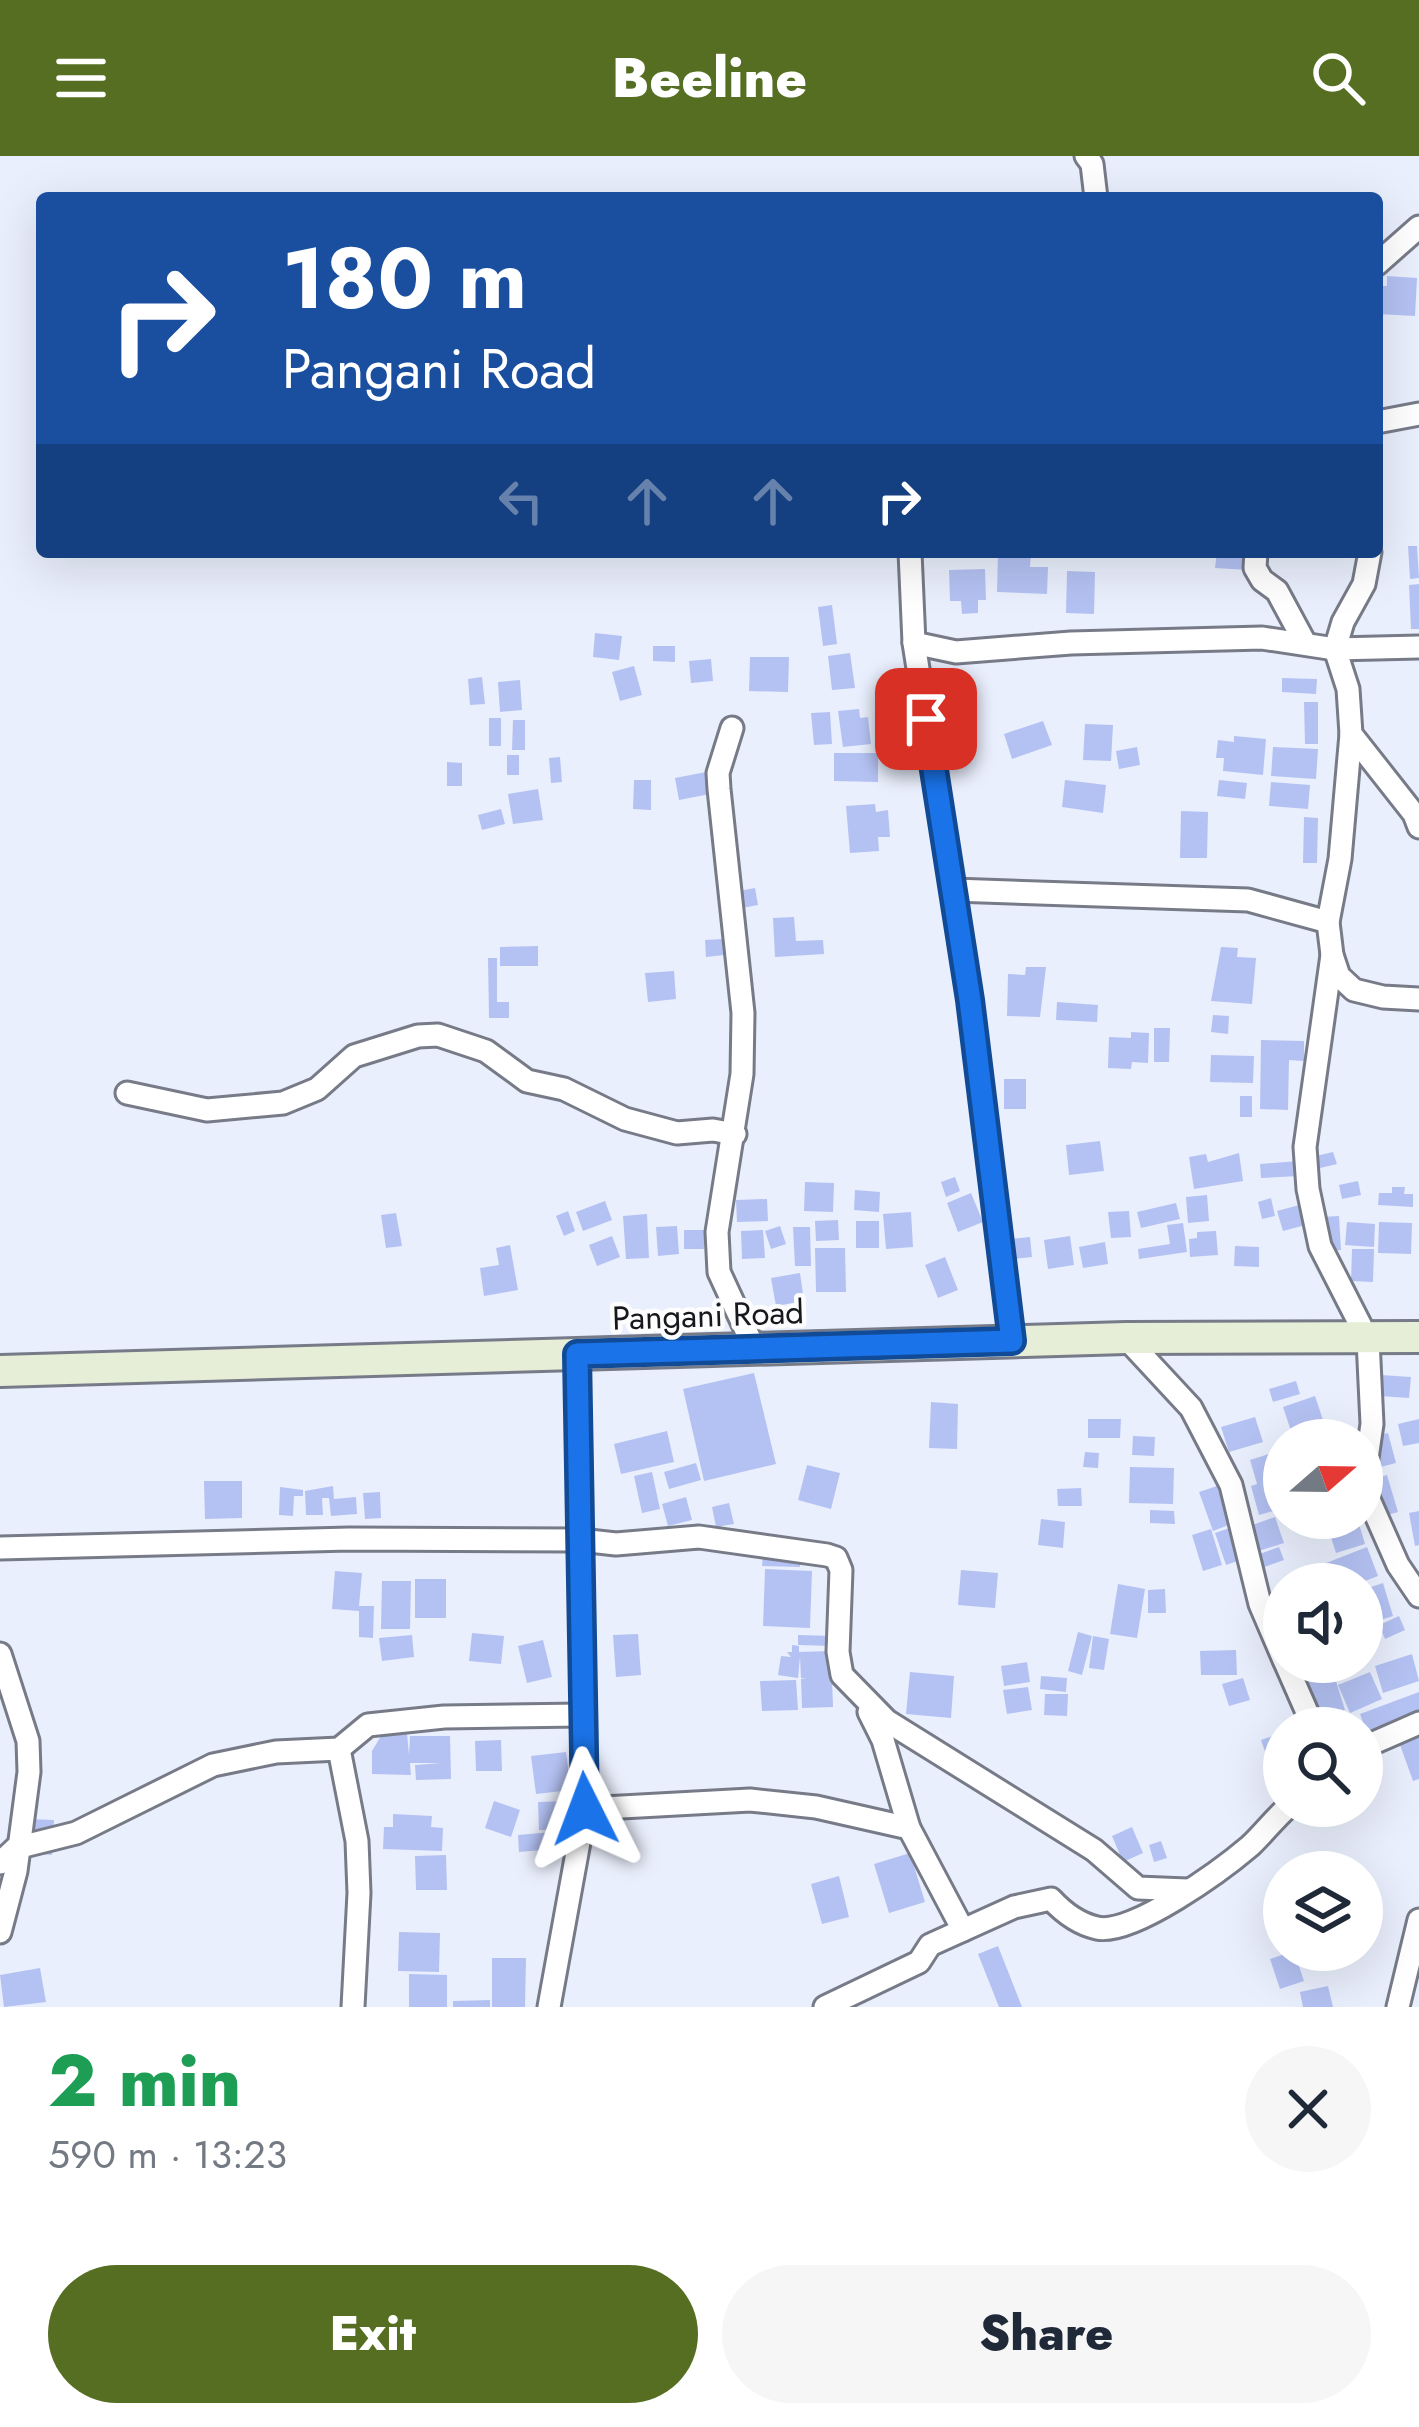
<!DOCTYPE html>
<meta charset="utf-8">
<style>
body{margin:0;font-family:Jost,sans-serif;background:#f6f6f7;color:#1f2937;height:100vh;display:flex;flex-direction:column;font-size:45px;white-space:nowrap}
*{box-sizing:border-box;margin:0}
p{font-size:39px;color:#747a83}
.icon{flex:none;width:66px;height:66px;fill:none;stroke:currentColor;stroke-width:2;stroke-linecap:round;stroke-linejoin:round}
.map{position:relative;height:1851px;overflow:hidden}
.sheet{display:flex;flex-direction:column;background:#fff;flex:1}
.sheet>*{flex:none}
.hud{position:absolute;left:36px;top:36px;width:1347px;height:366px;border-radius:12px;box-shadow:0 12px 48px #0002;background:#1a4fa0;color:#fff;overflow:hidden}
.needle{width:78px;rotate:70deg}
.controls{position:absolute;left:1263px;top:1263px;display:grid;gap:24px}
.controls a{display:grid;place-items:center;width:120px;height:120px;border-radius:50%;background:#fff;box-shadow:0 12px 48px #0002;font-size:60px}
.pin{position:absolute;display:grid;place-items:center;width:102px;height:102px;color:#fff;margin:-51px;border-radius:24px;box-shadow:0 6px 18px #0006}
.me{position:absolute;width:132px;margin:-66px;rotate:357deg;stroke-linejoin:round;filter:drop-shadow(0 0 9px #0008)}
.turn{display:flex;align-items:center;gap:42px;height:252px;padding:0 48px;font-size:54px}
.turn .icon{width:156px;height:156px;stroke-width:2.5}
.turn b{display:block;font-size:84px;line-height:102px}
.lanes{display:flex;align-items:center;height:114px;padding:0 48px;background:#0003;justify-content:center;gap:60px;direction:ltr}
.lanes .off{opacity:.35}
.round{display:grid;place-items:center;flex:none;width:126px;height:126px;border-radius:63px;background:#f6f6f7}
.overview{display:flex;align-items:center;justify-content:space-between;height:204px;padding:0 48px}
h1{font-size:72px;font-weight:800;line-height:90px;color:#1e9e55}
.button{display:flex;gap:24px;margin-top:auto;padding:24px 48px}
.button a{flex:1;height:138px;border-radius:72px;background:#556e21;color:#fff;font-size:48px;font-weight:800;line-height:138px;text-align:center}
.button a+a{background:#f6f6f7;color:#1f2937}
header{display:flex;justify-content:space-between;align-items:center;height:156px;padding:0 48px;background:#556e21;color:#fff;font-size:54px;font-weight:800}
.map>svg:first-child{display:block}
.building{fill:#b4c2f3}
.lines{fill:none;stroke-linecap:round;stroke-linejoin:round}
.minor-casing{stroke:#777b88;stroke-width:27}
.secondary-casing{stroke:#777b88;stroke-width:36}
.minor{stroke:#fff;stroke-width:21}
.secondary{stroke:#e6eed8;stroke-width:30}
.route-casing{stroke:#114b97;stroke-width:30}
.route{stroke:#1a73e8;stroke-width:21}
.labels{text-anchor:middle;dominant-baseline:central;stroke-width:9;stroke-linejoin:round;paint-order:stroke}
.street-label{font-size:33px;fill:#17181d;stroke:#fdfdfd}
</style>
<header><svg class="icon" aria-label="menu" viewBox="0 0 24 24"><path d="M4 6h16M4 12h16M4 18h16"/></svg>Beeline<svg class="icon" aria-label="search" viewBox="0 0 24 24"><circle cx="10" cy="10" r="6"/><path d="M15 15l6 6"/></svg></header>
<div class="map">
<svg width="1419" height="1851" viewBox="0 0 1419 1851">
<rect width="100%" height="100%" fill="#eaeffd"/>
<g class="building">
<polygon points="1387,120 1417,122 1415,160 1377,158 1379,130 1387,130"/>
<polygon points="1408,390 1417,390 1419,422 1410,423"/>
<polygon points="998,396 1031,397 1030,411 1048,411 1047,438 997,436"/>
<polygon points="1217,396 1249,396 1248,414 1215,412"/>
<polygon points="985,413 986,444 978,444 978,457 962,458 961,445 950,445 949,414"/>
<polygon points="1067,415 1095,416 1094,458 1066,457"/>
<polygon points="1419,428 1419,473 1411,473 1409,429"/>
<polygon points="832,449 837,488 823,490 818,451"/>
<polygon points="595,477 622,480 619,504 593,501"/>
<polygon points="653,490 675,490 675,506 653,505"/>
<polygon points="850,497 855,532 832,534 828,500"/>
<polygon points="750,501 789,501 788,536 749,535"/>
<polygon points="711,503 713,525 691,527 689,505"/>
<polygon points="634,510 642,539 620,545 612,516"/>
<polygon points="482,521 485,548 470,549 468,523"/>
<polygon points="1282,522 1317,523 1316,538 1282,536"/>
<polygon points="520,524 522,554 500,556 498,526"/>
<polygon points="1304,546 1318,546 1318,588 1305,588"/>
<polygon points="859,553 860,562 868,561 871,588 843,591 838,555"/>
<polygon points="830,556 832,588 814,589 811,557"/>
<rect x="489" y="562" width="12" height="28"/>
<polygon points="513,564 525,564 525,594 512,594"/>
<polygon points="1043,565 1052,589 1012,603 1004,578"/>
<polygon points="1085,568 1113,569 1111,605 1083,604"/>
<polygon points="1234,580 1266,583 1263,619 1223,615 1224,602 1216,602 1218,584 1234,586"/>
<polygon points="1137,591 1140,609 1119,613 1116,595"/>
<polygon points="1273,591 1318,593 1316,623 1271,620"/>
<polygon points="834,597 878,597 878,626 834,625"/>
<rect x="507" y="599" width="12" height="20"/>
<polygon points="560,601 562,626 551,627 549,602"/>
<polygon points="447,606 462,607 462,630 447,630"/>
<polygon points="706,616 710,638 679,644 675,622"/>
<polygon points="634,624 651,624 651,654 633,653"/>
<polygon points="1065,624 1106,629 1103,657 1062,651"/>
<polygon points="1219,624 1247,627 1245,643 1217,640"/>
<polygon points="1271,626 1310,629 1308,653 1269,650"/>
<polygon points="538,633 543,664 513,668 508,638"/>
<polygon points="875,648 876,656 888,654 890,681 878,681 879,695 850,697 846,650"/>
<polygon points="501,653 505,668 482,674 478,659"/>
<polygon points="1181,655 1208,656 1207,702 1180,702"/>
<polygon points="1304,661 1318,662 1317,707 1303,707"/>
<polygon points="755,732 758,749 736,753 733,736"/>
<polygon points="794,761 796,785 823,784 824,798 775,801 773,762"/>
<polygon points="723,783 724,799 706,801 705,784"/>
<polygon points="538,790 538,810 500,810 500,791"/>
<polygon points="1221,791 1238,792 1237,801 1256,802 1252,848 1211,845"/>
<polygon points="488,802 497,802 497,846 509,846 509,862 489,862"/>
<polygon points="1026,811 1046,811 1040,861 1007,860 1008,818 1025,819"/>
<polygon points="674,815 676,843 648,846 645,817"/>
<polygon points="1057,846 1098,849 1097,866 1056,864"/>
<polygon points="1213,859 1229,860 1228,878 1211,876"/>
<polygon points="1154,872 1170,872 1169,906 1154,906"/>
<polygon points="1131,876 1149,877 1148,907 1132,906 1131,913 1108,912 1109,881 1131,882"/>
<polygon points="1261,884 1304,885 1304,905 1289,904 1288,954 1260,953"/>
<polygon points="1211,899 1254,900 1253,927 1210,926"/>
<rect x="1004" y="923" width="22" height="30"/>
<rect x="1240" y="940" width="12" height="21"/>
<polygon points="1100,985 1104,1015 1069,1019 1066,989"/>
<polygon points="1333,996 1337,1008 1320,1012 1316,1000"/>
<polygon points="1239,997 1243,1025 1194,1033 1189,1001 1206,998 1208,1006"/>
<polygon points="1299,1005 1299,1020 1261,1022 1260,1008"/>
<polygon points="955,1021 960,1035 946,1041 941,1026"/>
<polygon points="1358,1025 1361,1039 1342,1043 1339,1029"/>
<polygon points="805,1026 834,1027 833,1056 804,1055"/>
<polygon points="1392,1031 1405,1031 1404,1038 1413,1038 1413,1051 1378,1049 1379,1037 1392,1037"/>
<polygon points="855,1034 880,1036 879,1056 854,1054"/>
<polygon points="971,1037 983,1066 958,1076 947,1047"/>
<polygon points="1207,1039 1209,1065 1188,1067 1186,1041"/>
<polygon points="1271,1042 1275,1060 1262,1063 1258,1046"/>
<polygon points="767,1043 768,1065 737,1066 736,1044"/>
<polygon points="605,1045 612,1064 583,1075 576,1056"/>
<polygon points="1176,1047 1180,1063 1141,1072 1137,1056"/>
<polygon points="1303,1048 1309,1068 1283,1075 1277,1055"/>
<polygon points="568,1055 575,1075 564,1080 556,1060"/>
<polygon points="1129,1055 1131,1081 1111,1082 1108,1056"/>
<polygon points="911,1056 913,1091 886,1093 883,1058"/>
<polygon points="396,1057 402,1090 386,1092 381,1059"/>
<polygon points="647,1058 649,1102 626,1103 623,1060"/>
<polygon points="1339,1060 1341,1094 1324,1095 1322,1061"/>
<polygon points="838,1064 839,1084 816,1085 815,1065"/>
<rect x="856" y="1065" width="23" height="27"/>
<polygon points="1347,1066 1375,1068 1374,1091 1345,1089"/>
<polygon points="1379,1066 1412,1067 1411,1098 1378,1097"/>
<polygon points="1183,1067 1187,1096 1139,1103 1138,1093 1170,1088 1167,1069"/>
<polygon points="677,1070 679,1098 658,1100 656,1071"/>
<polygon points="780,1070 786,1088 771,1093 765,1075"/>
<polygon points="793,1071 810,1071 811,1110 795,1110"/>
<rect x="684" y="1074" width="20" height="19"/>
<polygon points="763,1074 765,1102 742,1103 741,1075"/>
<polygon points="1216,1075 1218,1099 1190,1101 1189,1083 1197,1082 1197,1076"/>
<polygon points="612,1080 620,1101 597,1110 589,1089"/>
<polygon points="1070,1080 1074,1109 1048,1113 1044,1084"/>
<polygon points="1030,1081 1032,1101 1014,1103 1011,1083"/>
<polygon points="1105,1086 1108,1108 1083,1112 1079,1091"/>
<polygon points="510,1089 518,1134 484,1140 480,1112 499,1109 496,1092"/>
<polygon points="1235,1090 1259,1091 1259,1111 1234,1110"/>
<polygon points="815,1092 845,1092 846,1136 816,1136"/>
<polygon points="1352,1093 1374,1093 1373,1126 1351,1125"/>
<polygon points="945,1101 958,1134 938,1142 925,1109"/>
<polygon points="800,1117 804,1145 776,1150 771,1122"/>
<polygon points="754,1217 776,1308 704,1325 683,1233"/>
<polygon points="1381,1219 1411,1221 1409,1242 1379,1240"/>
<polygon points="1296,1225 1300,1238 1273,1246 1269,1233"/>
<polygon points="1315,1240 1323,1264 1291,1275 1283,1251"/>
<polygon points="931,1246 958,1248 957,1293 929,1292"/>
<polygon points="1255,1261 1263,1286 1229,1296 1221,1271"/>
<polygon points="1088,1263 1121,1263 1120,1282 1088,1282"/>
<polygon points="1419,1263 1419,1287 1403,1290 1398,1268"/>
<polygon points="667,1275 674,1306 621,1318 614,1288"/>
<polygon points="1388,1277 1396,1307 1369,1314 1362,1283"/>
<polygon points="1133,1280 1155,1281 1154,1300 1132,1299"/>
<polygon points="1085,1296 1099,1297 1098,1312 1083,1311"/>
<polygon points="1275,1296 1282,1319 1279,1320 1284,1352 1259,1359 1251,1330 1257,1328 1250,1304"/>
<polygon points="696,1307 701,1324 669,1333 664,1316"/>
<polygon points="807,1309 840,1317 831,1353 798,1344"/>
<polygon points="1130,1311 1174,1312 1173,1348 1129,1347"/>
<polygon points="652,1316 660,1353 642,1357 634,1320"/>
<polygon points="1387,1319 1398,1356 1377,1362 1366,1325"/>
<polygon points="204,1325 242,1325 242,1362 205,1363"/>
<polygon points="1226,1327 1239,1365 1213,1375 1199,1336"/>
<polygon points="333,1330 334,1343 356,1341 357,1358 331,1360 329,1342 322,1342 323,1359 306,1359 305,1335"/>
<polygon points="280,1331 303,1334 303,1340 294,1340 293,1360 279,1359"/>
<polygon points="1081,1332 1082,1350 1058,1350 1057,1333"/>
<polygon points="380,1336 381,1362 365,1363 363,1337"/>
<polygon points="686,1341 692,1364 668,1370 662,1348"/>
<polygon points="729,1347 734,1368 716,1371 712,1351"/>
<polygon points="1150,1354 1174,1355 1175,1368 1150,1367"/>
<polygon points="1419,1355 1419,1389 1415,1390 1409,1357"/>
<polygon points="1275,1361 1284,1387 1252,1397 1244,1372"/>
<polygon points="1293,1362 1351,1362 1353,1367 1330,1376 1325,1364 1297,1374"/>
<polygon points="1041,1363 1065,1366 1063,1392 1038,1389"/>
<polygon points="1359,1368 1365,1388 1336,1397 1330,1378"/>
<polygon points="1238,1369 1249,1401 1226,1409 1215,1377"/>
<polygon points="1211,1373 1222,1409 1203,1415 1192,1379"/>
<polygon points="1279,1391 1284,1404 1262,1412 1257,1399"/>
<polygon points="1367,1391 1378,1420 1357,1428 1329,1428 1321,1409"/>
<polygon points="763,1398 801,1400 800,1411 762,1410"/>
<polygon points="765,1413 812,1415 810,1472 763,1470"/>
<polygon points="961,1414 998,1417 995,1452 958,1449"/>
<polygon points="335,1415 362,1417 359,1450 374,1450 373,1482 359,1481 359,1455 332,1453"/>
<rect x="415" y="1423" width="31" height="39"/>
<polygon points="382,1425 411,1425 410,1473 381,1473"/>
<polygon points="1383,1427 1393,1460 1362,1470 1362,1434"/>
<polygon points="1118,1428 1145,1433 1137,1482 1110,1478"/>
<polygon points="1165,1433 1166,1457 1148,1457 1148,1434"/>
<polygon points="1399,1460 1405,1474 1385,1483 1379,1469"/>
<polygon points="1078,1476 1092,1480 1082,1519 1068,1515"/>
<polygon points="472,1477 504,1480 501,1508 469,1505"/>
<polygon points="638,1478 641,1519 616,1521 613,1479"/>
<polygon points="412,1479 414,1501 382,1505 379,1482"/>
<polygon points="798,1479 833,1480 833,1490 798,1489"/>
<polygon points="1093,1480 1109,1483 1104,1514 1089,1512"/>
<polygon points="543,1484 552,1521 527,1527 518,1490"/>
<polygon points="792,1489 799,1490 799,1496 831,1495 833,1551 802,1552 801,1523 806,1523 801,1522 800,1501 798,1522 778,1519 781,1500 791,1501 787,1496 792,1496"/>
<polygon points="1236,1494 1237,1519 1201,1519 1200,1495"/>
<polygon points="1412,1498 1419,1525 1383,1537 1375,1510"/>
<polygon points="1027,1506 1030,1526 1004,1530 1001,1510"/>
<polygon points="1295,1506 1330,1506 1345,1554 1313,1564"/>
<polygon points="910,1516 954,1520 951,1562 906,1558"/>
<polygon points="1370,1516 1382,1543 1350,1557 1338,1529"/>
<polygon points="1041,1520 1067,1522 1066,1536 1040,1533"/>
<polygon points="1243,1522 1250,1544 1229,1550 1222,1528"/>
<polygon points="796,1524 798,1554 762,1555 760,1525"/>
<polygon points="1028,1531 1032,1554 1007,1558 1003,1534"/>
<polygon points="1419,1536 1419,1571 1371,1589 1360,1558"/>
<polygon points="1045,1538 1068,1538 1067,1560 1044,1559"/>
<polygon points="384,1575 407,1578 409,1599 410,1580 450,1580 451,1623 416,1624 415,1609 441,1607 410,1607 411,1619 372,1618 372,1595"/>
<polygon points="1284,1576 1284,1626 1276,1628 1261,1584"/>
<polygon points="1419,1580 1419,1623 1413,1625 1399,1586"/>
<polygon points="501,1584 502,1615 476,1615 475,1585"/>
<polygon points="566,1596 571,1634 536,1638 531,1600"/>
<polygon points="494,1645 520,1654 511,1681 485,1672"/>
<polygon points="570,1645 571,1673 539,1674 538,1646"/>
<polygon points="393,1658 432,1660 431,1671 443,1672 442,1695 383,1693 384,1671 393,1671"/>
<polygon points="27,1663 54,1664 52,1699 25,1697"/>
<polygon points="1132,1671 1143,1697 1123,1706 1112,1680"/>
<polygon points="553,1676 554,1693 519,1696 518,1679"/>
<polygon points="1161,1685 1167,1702 1154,1706 1149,1689"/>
<polygon points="910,1697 925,1746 889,1757 874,1708"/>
<polygon points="446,1699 447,1734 416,1734 415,1700"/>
<polygon points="839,1720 849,1761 822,1768 811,1728"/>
<polygon points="399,1776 440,1777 439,1816 398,1815"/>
<polygon points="998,1790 1022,1851 999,1851 978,1798"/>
<polygon points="1294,1795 1304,1825 1280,1833 1270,1803"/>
<polygon points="492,1802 526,1802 525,1851 492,1851"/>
<polygon points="40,1812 46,1846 4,1851 0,1819"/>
<polygon points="409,1818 447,1819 447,1851 409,1851"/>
<polygon points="1328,1830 1333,1851 1303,1851 1300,1836"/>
<polygon points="490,1844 490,1851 453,1851 453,1845"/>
</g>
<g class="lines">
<g class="minor-casing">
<g id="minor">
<polyline points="1086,0 1092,8 1096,42"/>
<polyline points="1377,108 1419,71"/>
<polyline points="1377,266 1419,258"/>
<polyline points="910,396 914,487 956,496 1071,487 1262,482 1335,493 1419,491"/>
<polyline points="1256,396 1255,412 1262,424 1277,435 1305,487"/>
<polyline points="1370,396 1364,428 1343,466 1335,493 1348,533 1351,578 1414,658 1419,671"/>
<polyline points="914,487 970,845 1012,1185"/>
<polyline points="732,572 718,617 719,633 743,857 742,918 717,1076 719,1116 755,1194"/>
<polyline points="1351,578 1340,703 1328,766 1332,799 1339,820 1354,834 1383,841 1419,843"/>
<polyline points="953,734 1248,744 1328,766"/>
<polyline points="1332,799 1305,991 1308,1033 1320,1090 1368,1184 1372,1268 1364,1323 1367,1339 1398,1409 1419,1440"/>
<polyline points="127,937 207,954 283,947 317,933 354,900 418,880 438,879 486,895 527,925 564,933 625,963 677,977 713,974 735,978"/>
<polyline points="1126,1182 1191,1252 1231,1329 1260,1448 1284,1504"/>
<polyline points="0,1392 349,1383 580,1384 616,1388 699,1381 827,1399 836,1402 841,1414 838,1496 842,1519 887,1565 1094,1694 1138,1732 1187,1734"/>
<polyline points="0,1498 28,1585 29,1616 16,1715 0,1776"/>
<polyline points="1285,1506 1314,1572"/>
<polyline points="869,1556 883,1584 909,1672 963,1774"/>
<polyline points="1362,1592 1419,1567"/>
<polyline points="339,1593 357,1685 359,1737 353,1851"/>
<polyline points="585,1653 750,1644 816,1651 909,1672"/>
<polyline points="0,1707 16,1692 76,1677 213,1609 276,1596 339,1593 368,1569 444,1561 581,1559"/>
<polyline points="549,1851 585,1653 577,1198"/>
<path d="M 825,1851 L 919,1806 L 930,1789 L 1014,1751 L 1051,1743 C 1063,1756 1079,1768 1097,1772 C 1132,1780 1223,1713 1250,1690 C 1263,1678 1275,1662 1289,1650"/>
<polyline points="1398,1851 1419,1764"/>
</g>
</g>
<g class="secondary-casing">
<polyline id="secondary" points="0,1215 1126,1182 1419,1181"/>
</g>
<use href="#minor" class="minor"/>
<use href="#secondary" class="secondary"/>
</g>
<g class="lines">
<g class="route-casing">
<polyline id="route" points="585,1653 577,1198 1012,1185 970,844 926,563"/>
</g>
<use href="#route" class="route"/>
</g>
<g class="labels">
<g class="street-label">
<text transform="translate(708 1159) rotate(-2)">Pangani Road</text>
</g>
</g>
</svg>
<div class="controls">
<a><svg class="needle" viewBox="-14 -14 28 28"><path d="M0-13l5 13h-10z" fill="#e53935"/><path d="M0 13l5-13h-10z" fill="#747a83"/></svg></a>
<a><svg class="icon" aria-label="sound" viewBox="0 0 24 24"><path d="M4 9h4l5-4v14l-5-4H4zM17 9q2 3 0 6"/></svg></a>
<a><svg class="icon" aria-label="search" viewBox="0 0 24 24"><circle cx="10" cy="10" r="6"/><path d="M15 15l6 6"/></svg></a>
<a><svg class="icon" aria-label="layers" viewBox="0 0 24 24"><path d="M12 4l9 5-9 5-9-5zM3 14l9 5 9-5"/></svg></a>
</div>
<div class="pin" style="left:926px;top:563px;background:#d93025"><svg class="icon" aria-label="arrive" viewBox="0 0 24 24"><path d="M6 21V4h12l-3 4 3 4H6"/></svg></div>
<svg class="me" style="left:585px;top:1653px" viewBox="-20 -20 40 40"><path d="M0-17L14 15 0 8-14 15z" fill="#1a73e8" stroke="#fff" stroke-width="4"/></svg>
<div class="hud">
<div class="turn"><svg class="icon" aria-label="right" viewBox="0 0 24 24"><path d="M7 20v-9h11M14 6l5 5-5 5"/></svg><div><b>180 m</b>Pangani Road</div></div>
<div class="lanes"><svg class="icon off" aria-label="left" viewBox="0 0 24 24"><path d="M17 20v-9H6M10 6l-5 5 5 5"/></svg><svg class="icon off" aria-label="ahead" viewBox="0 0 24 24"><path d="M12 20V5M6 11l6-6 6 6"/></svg><svg class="icon off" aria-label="ahead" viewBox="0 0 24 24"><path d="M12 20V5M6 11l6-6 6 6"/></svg><svg class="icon" aria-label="right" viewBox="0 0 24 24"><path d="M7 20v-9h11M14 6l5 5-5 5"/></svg></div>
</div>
</div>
<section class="sheet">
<div class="overview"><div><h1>2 min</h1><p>590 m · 13:23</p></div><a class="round"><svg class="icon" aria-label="close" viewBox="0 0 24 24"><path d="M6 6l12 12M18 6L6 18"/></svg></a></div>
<div class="button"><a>Exit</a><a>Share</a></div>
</section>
